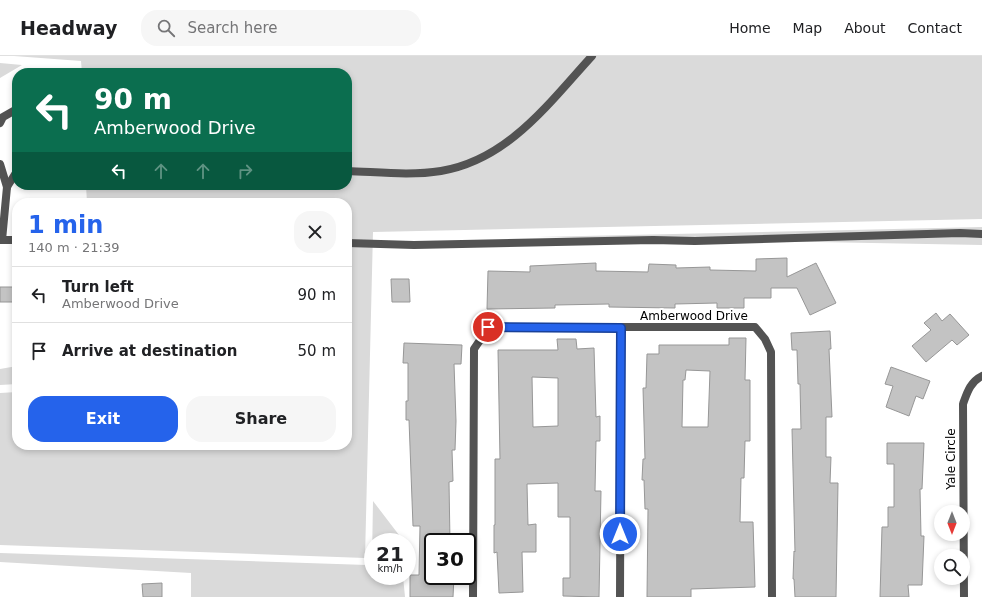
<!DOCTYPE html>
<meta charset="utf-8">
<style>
body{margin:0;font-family:"DejaVu Sans",sans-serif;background:#f6f6f6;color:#202124;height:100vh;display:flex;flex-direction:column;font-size:15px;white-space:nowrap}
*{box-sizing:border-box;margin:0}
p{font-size:13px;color:#757577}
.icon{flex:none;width:22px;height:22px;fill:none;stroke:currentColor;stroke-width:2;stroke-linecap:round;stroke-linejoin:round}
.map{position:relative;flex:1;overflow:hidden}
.sheet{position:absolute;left:12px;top:142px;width:340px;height:252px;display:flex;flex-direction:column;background:#fff;border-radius:16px;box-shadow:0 2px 6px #0003}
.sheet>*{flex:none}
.hud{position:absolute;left:12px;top:12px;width:340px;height:122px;border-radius:16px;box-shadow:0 2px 6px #0003;background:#0b6e4f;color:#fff;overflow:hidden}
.needle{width:26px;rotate:180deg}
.fabs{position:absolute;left:934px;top:449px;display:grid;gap:8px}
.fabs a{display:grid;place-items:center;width:36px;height:36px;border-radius:50%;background:#fff;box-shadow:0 2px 6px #0003;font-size:20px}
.speed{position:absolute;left:364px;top:477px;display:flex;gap:8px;font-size:20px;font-weight:700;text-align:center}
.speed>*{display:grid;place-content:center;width:52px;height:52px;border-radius:50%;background:#fff;box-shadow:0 2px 6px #0003;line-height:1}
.speed small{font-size:10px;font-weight:400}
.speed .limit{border:2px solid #111;border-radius:6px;background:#fff;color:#111}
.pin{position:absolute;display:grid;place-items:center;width:34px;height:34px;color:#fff;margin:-17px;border:2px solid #fff;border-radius:50%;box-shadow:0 1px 4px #0007}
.me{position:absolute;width:44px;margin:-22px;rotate:0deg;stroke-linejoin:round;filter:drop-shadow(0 0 3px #0008)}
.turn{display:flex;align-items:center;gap:14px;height:84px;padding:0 16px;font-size:18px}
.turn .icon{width:52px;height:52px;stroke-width:2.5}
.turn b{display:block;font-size:28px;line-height:34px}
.lanes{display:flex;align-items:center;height:38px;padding:0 16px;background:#0003;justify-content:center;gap:20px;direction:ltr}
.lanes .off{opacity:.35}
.round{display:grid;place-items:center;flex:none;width:42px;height:42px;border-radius:16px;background:#f6f6f6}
.summary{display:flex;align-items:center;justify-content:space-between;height:68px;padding:0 16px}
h1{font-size:24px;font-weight:800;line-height:30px;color:#2563eb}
.button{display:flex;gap:8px;margin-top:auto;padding:8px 16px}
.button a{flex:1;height:46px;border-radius:16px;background:#2563eb;color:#fff;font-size:16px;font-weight:800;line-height:46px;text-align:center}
.button a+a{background:#f6f6f6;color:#202124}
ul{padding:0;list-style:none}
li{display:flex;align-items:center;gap:12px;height:56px;padding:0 16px;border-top:1px solid #e0e0e0}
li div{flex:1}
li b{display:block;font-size:15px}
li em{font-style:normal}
header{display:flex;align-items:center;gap:24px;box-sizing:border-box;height:56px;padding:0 20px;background:#fff;border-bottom:1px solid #e0e0e0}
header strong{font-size:19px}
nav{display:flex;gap:22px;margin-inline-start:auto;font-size:14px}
.search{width:280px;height:36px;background:#f6f6f6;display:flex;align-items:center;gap:10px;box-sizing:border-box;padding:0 14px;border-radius:16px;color:#757577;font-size:15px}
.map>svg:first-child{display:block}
.green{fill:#dadada}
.building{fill:#c3c3c3;stroke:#979797;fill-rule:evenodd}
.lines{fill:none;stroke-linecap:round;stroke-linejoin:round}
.lane{stroke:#535353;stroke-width:8}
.street{stroke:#535353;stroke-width:8}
.route-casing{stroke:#184099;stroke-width:10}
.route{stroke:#2563eb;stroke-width:7}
.labels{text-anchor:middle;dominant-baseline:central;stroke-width:4;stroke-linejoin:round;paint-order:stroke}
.street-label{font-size:12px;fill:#000;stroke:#fff}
</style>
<header>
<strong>Headway</strong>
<div class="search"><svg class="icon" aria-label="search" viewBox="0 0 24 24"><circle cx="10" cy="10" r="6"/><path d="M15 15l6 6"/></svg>Search here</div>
<nav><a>Home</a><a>Map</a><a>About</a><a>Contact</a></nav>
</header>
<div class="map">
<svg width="982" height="541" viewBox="0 0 982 541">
<rect width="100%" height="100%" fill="#fff"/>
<g class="green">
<polygon points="14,0 982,0 982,163 373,176 365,502 0,489 0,337 17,336 17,389 347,389 347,147 87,147 86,129 347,129 347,17 82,17 81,5"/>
<polygon points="0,7 22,9 0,22"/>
<polygon points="982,171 982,189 537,181"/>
<polygon points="17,310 17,328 0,329 0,313"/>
<polygon points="373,445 399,479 400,486 373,486 373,520 403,520 405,541 191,541 191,517 0,506 0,497 367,509 370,507 372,502"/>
</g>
<g class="building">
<polygon points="787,202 787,221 816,207 836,247 810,259 797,232 771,232 771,242 744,242 744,252 717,252 717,247 675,248 675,252 609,251 609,248 555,249 555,252 487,253 488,215 530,216 530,210 596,207 596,215 648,216 649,208 676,209 676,212 710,211 710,214 756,215 756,203"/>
<polygon points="391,223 409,223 410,246 392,246"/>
<rect x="0" y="231" width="17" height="15"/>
<polygon points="936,257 942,265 950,258 969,279 957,289 952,284 926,306 912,290 931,274 924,267"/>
<polygon points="830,275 831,293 829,293 832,361 826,361 826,401 831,401 830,427 838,427 836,541 795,541 794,523 793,523 794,495 795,496 792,373 801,373 800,328 798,328 797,294 792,294 791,277"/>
<path d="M 729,282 L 746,282 L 745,324 L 750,324 L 750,385 L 745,385 L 744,422 L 741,422 L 740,466 L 753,466 L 755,531 L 691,533 L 691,541 L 647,541 L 648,453 L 645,453 L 644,424 L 642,424 L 643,403 L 645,403 L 643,332 L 646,332 L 647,298 L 659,298 L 659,289 L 729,289 ZM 686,314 L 710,315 L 708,371 L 682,371 L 683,324 L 685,324 Z"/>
<path d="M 557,283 L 576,283 L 577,293 L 594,292 L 596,361 L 600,360 L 600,385 L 596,385 L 595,435 L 601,435 L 599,541 L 563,540 L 563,522 L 570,522 L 570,461 L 558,461 L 558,427 L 527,428 L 528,469 L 536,468 L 536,496 L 522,496 L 523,536 L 499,537 L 497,496 L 494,497 L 494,469 L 495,469 L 495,403 L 500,403 L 498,294 L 558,294 ZM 532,321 L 558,322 L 558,370 L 533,371 Z"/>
<polygon points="404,287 462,289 461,308 454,308 456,365 455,394 452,394 453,425 449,426 450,486 433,486 433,520 454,520 453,541 410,541 410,519 419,519 420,470 413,470 409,364 406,364 406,345 408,345 408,307 403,307"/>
<polygon points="891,311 930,325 923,343 916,340 909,360 886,351 893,330 885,328"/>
<polygon points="887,387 924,387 922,433 920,433 921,480 924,480 922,529 908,529 909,541 880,541 882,471 888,471 888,451 894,451 894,408 887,408"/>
<polygon points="162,527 162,541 143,541 142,528"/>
</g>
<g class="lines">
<g class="lane">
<polyline points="0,67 3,61 17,53"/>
<polyline points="0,108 7,131"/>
<path d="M 347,115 C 378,116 410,120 441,115 C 508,104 549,47 592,0"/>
<polyline points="0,184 17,184"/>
<polyline points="2,184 7,131 17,115"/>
<polyline points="347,187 414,189 653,184 695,185 960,177 982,178"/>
</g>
<g class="street">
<polyline points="473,541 474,293 489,271 755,271 765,283 771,296 772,541"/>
<polyline points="620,541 621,272"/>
<path d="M 964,541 L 963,348 C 967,337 970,326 982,320"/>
</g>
</g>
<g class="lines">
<g class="route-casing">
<polyline id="route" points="488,271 621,272 620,478"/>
</g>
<use href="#route" class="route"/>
</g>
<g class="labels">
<g class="street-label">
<text x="694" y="260">Amberwood Drive</text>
<text transform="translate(951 403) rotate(-90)">Yale Circle</text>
</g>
</g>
</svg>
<div class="fabs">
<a><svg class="needle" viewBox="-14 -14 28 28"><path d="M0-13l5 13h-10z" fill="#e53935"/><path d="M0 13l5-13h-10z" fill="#757577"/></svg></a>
<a><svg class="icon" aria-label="search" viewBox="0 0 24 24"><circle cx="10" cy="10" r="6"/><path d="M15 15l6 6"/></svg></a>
</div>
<div class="speed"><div>21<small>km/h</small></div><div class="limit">30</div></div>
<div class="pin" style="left:488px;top:271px;background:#d93025"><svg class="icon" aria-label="arrive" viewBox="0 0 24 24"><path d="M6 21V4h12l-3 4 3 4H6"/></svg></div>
<svg class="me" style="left:620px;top:478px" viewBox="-20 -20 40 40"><circle r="17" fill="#2563eb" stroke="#fff" stroke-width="3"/><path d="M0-11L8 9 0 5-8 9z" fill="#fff"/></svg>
<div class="hud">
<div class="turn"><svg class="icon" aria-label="left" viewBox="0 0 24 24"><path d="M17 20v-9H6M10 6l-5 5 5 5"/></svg><div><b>90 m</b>Amberwood Drive</div></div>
<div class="lanes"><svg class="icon" aria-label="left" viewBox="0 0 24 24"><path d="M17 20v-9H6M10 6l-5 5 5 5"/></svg><svg class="icon off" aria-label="ahead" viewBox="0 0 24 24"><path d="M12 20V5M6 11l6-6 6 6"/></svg><svg class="icon off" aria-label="ahead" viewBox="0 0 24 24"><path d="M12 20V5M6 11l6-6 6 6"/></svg><svg class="icon off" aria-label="right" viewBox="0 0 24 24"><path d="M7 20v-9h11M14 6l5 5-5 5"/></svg></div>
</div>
<section class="sheet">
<div class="summary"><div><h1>1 min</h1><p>140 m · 21:39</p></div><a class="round"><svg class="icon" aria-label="close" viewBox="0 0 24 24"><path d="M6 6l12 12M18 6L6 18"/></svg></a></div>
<ul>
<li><svg class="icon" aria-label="left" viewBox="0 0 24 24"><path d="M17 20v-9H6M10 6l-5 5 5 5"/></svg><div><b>Turn left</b><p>Amberwood Drive</p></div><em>90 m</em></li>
<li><svg class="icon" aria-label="arrive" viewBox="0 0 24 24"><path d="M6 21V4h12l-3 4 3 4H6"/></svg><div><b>Arrive at destination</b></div><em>50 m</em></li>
</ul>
<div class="button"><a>Exit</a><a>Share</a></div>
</section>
</div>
